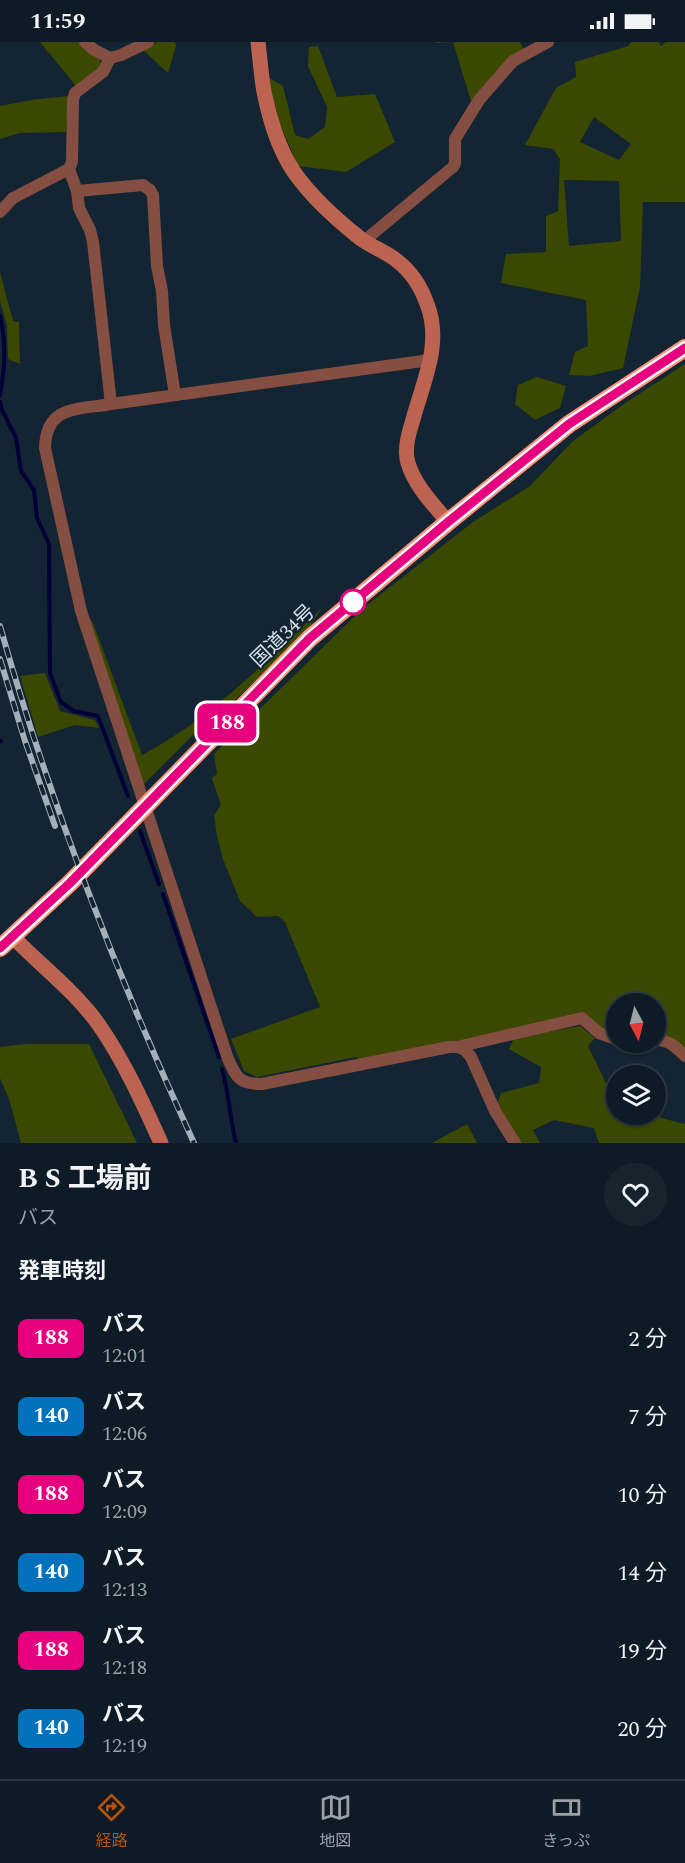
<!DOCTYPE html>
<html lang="ja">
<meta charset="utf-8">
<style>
:root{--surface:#0e1b26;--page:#17242e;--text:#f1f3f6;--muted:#9ba1a7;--line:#2e3943;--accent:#b45309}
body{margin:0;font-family:Spectral,"Noto Sans JP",serif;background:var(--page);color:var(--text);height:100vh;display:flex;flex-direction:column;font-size:22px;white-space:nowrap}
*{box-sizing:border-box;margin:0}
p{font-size:20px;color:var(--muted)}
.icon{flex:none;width:33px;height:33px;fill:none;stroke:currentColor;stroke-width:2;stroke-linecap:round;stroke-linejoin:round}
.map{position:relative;height:1101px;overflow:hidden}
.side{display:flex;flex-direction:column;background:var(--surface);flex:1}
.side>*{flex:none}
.badge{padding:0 12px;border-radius:9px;font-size:21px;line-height:39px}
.needle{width:39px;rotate:173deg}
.tools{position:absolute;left:606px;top:951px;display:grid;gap:12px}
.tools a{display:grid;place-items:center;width:60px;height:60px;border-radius:50%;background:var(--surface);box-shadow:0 2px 4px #0004,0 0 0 2px var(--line);font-size:30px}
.map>.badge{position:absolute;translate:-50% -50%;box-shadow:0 0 0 3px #fff}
h2{padding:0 18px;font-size:22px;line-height:54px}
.round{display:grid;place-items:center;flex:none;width:63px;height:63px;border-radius:32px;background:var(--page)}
.overview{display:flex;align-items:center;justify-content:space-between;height:102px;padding:0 18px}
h1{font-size:28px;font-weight:700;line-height:45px}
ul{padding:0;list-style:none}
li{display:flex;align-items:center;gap:18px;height:78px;padding:0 18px}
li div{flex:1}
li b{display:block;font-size:22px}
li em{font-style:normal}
li .badge{min-width:66px;font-weight:700;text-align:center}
.status{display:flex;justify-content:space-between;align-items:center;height:42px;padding:0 30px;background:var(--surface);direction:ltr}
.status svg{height:16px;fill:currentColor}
.tabs{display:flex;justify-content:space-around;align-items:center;height:84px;border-top:2px solid var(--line);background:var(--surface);font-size:16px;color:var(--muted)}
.tabs a{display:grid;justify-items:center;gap:3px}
.tabs .active{color:var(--accent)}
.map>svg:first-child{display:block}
</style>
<div class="status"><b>11:59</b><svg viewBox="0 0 49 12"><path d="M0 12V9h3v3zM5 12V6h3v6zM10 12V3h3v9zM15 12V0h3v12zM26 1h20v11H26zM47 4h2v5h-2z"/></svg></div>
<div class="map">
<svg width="685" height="1101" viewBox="0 0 685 1101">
<rect width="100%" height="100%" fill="#132432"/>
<!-- green -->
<g fill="#3b4900" fill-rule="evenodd">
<path d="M 40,0 L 80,0 L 100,17 L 101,26 L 76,44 Z"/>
<path d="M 157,0 L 175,0 L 176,4 L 168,31 L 143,8 Z"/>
<path d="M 436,0 L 520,0 L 524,8 L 471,59 L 453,0 L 436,1 Z"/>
<path d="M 631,0 L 658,0 L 661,4 L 666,0 L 685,0 L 685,160 L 643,160 L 640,245 L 623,326 L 589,334 L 569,333 L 575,310 L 588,304 L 586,258 L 501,241 L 506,212 L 546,210 L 546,174 L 558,169 L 560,117 L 553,107 L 525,103 L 556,46 L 576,35 L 575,20 L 628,4 ZM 594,75 L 631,102 L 619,118 L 580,100 ZM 564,138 L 619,139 L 621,199 L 569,204 Z"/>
<path d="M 318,4 L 337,55 L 375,52 L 395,100 L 346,130 L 298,124 L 274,68 L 268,35 L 283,44 L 295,93 L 308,97 L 325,85 L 327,65 L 308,24 L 309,5 Z"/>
<path d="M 69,54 L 66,90 L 20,91 L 0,97 L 0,64 L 31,58 Z"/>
<path d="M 0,230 L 13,279 L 19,280 L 20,322 L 8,317 L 7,284 L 0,259 Z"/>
<path d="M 685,322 L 685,1008 L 656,994 L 656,962 L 616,962 L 616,995 L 602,989 L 584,974 L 361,1019 L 356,1015 L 257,1035 L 244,1029 L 231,997 L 320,965 L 285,880 L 278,874 L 257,875 L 240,859 L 223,817 L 217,794 L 214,773 L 221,763 L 212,736 L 217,732 L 214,712 L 362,567 L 473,480 L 530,444 L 573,399 L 628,359 Z"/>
<path d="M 537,335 L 566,344 L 560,366 L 535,378 L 515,362 L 518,343 Z"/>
<path d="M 322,566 L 308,587 L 228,665 L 216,670 L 142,744 L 83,567 L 93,581 L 142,713 C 211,677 266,619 322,566 Z"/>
<path d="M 45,631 L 60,669 L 95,678 L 99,686 L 75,683 L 38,695 L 20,634 Z"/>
<path d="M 580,984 L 595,996 L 588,1004 L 615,1060 L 616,1060 L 616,1072 L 656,1072 L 656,1066 L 661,1076 L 685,1082 L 685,1101 L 599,1101 L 594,1086 L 554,1078 L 533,1088 L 540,1101 L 521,1101 L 497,1062 L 501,1051 L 539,1041 L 541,1025 L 509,1007 L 514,996 Z"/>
<path d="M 25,1002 L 89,1002 L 137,1101 L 21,1101 L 9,1057 L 0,1036 L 0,1005 Z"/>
<path d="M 467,1082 L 477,1101 L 432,1101 Z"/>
</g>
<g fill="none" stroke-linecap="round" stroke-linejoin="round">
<!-- stream -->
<g stroke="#000036" stroke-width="4">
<path d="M 0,274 C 7,301 5,327 0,353"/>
<path d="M 0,360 L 2,368 L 16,396 L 21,429 L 34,448 L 37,476 L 49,502 L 50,631 L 61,660 L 74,669 L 98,674 L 128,754"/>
<path d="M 0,698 L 1,699"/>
<path d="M 140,789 L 159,842"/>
<path d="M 163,852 L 219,1015"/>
<path d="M 222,1027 C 229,1052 230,1077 236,1101"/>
</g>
<!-- street -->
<g stroke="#854e42" stroke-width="12">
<path d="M 85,0 L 93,7 L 110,16 L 121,13 L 148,0"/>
<path d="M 110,16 L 103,30 L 75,51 L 73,58 L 72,120 L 69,127 L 77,149 L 79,166 L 90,188 L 93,200 L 111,362"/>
<path d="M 77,149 L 143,143 L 150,148 L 153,153 L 157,224 L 162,249 L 164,283 L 175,353"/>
<path d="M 0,170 L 13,156 L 69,127"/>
<path d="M 364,199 L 453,125 L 455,121 L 455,97 L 479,58 L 513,19 L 548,0"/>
<path d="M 430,318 L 111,362 C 77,368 46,363 45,406 L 81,569 L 228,1017 C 237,1036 239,1042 262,1042 L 449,1005 L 457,1005 L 582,976 L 599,991 L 616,997"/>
<path d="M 656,998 C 668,997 677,1006 685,1014"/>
<path d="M 457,1005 L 465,1008 L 471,1015 L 495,1069 L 515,1101"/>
</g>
<!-- secondary -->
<g stroke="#bc6451" stroke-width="15">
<path d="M 258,0 C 260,16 261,33 264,50 C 269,75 279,108 294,130 C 312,156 337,178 361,197 C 372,205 386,210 396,218 C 411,229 421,245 427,262 C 443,302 422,342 412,381 C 408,393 404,408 408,421 C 415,444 433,462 448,480"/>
<path d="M 12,894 C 41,924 75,949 99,983 C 124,1019 143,1061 161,1101"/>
</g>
<!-- highway -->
<path stroke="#fe9078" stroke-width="18" d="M 0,906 L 70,841 L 310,596 L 448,480 L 569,382 L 685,306"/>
<!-- rail casing -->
<g stroke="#a3b0ba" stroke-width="6">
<g id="rail">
<path d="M 0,584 C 50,761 117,934 194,1101"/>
<path d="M 0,617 L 25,699 L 55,784"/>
</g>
</g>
<!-- rail -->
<use href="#rail" stroke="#132432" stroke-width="4" stroke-dasharray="11" stroke-linecap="butt"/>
</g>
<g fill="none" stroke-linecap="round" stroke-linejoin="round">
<!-- line casing -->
<g stroke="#fff" stroke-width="14">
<path id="line" d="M 0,906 L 70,841 L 310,596 L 448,480 L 569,382 L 685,306"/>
</g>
<!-- line -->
<use href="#line" stroke="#e6007e" stroke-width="9"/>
</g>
<!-- markers -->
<circle fill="#fff" stroke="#e6007e" stroke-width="3" cx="353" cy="560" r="12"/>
<g text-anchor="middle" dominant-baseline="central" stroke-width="4.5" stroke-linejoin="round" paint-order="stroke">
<!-- street labels -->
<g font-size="20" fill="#d6e1ea" stroke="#132432">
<text transform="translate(283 594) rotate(-44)">国道34号</text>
</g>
</g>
</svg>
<div class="tools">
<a><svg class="needle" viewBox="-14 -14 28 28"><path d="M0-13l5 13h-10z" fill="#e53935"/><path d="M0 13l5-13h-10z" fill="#9ba1a7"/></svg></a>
<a><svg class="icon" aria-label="layers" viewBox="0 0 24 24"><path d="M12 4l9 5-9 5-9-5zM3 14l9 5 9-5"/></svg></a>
</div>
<b class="badge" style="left:227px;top:681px;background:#e6007e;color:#fff">188</b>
</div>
<section class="side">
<div class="overview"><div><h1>B S 工場前</h1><p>バス</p></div><a class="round"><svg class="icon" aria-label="heart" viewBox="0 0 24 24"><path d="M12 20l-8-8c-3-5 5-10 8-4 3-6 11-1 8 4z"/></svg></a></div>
<h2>発車時刻</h2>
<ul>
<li><span class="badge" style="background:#e6007e;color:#fff">188</span><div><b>バス</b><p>12:01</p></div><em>2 分</em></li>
<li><span class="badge" style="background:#0072bc;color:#fff">140</span><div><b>バス</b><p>12:06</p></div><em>7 分</em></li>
<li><span class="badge" style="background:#e6007e;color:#fff">188</span><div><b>バス</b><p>12:09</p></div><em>10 分</em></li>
<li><span class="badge" style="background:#0072bc;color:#fff">140</span><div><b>バス</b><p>12:13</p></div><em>14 分</em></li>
<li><span class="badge" style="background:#e6007e;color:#fff">188</span><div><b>バス</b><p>12:18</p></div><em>19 分</em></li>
<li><span class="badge" style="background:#0072bc;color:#fff">140</span><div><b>バス</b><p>12:19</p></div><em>20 分</em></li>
</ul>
</section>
<nav class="tabs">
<a class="active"><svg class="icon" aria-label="directions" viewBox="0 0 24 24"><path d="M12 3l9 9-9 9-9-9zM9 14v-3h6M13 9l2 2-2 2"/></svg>経路</a>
<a><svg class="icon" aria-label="map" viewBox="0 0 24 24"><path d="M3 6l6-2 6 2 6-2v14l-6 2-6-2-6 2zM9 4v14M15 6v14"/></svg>地図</a>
<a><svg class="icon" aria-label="tickets" viewBox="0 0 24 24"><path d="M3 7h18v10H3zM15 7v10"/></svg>きっぷ</a>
</nav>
